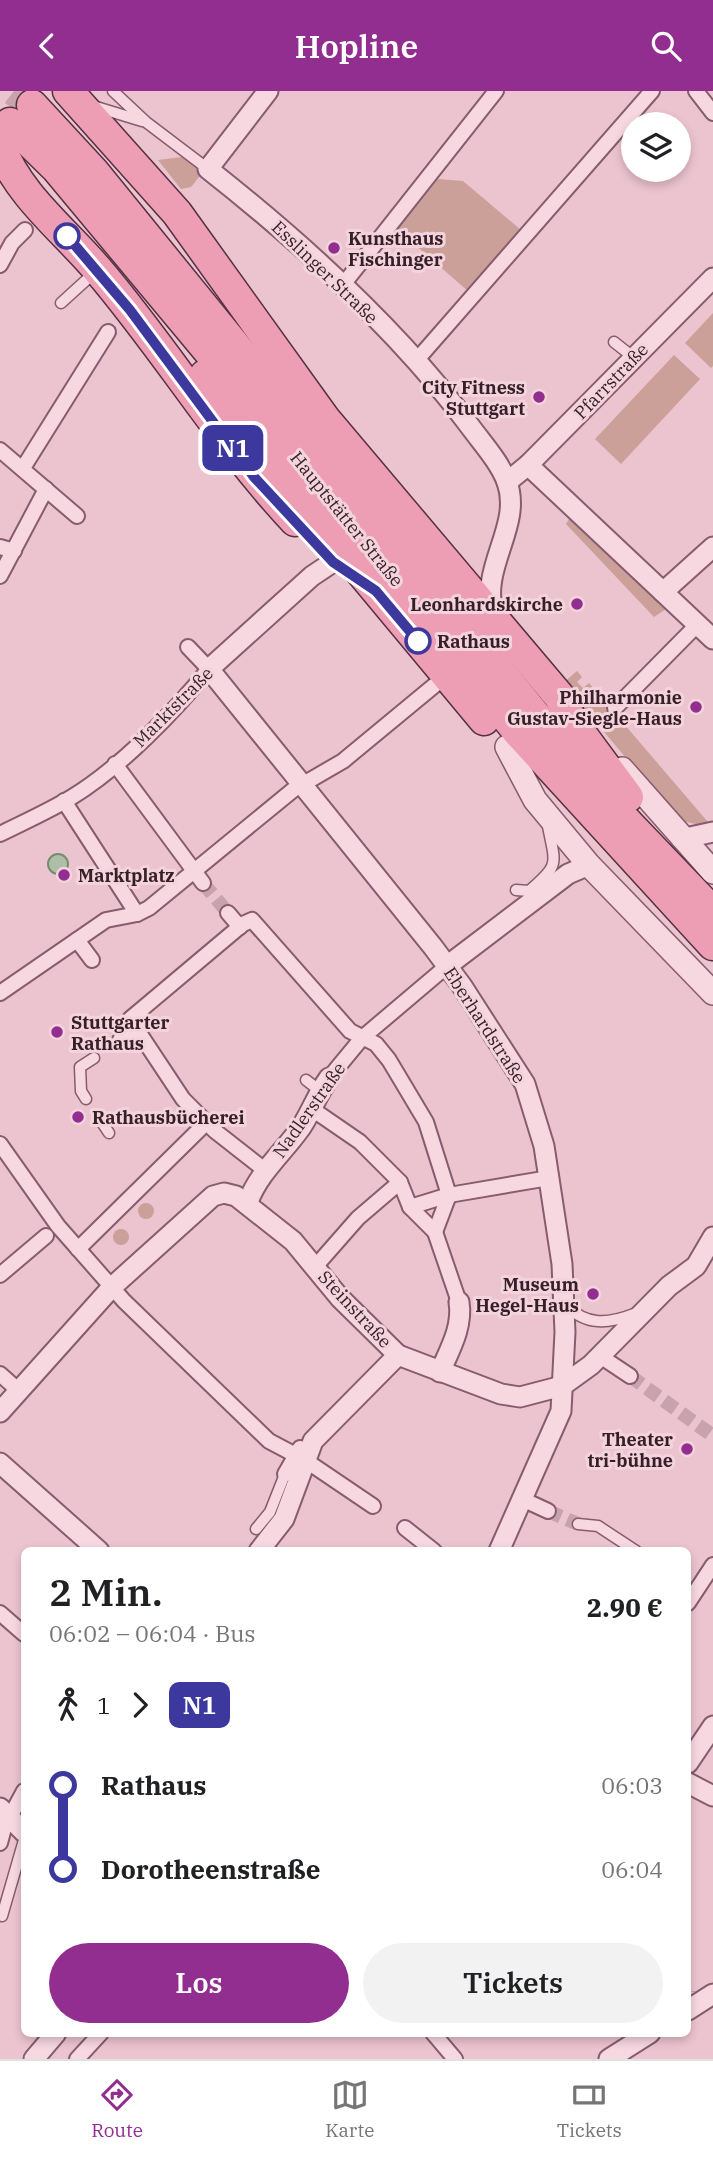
<!DOCTYPE html>
<html lang="de">
<meta charset="utf-8">
<style>
:root{--surface:#fff;--page:#f2f2f2;--text:#202124;--muted:#757577;--line:#e0e0e0;--accent:#922e90}
body{margin:0;font-family:"IBM Plex Serif",serif;background:var(--page);color:var(--text);height:100vh;display:flex;flex-direction:column;font-size:26px;white-space:nowrap}
*{box-sizing:border-box;margin:0}
p{font-size:23px;color:var(--muted)}
.icon{flex:none;width:38px;height:38px;fill:none;stroke:currentColor;stroke-width:2;stroke-linecap:round;stroke-linejoin:round}
.map{position:relative;flex:1;overflow:hidden}
.side{position:absolute;left:21px;top:1456px;width:670px;height:490px;display:flex;flex-direction:column;background:var(--surface);border-radius:10px;box-shadow:0 4px 10px #0003}
.side>*{flex:none}
.badge{padding:0 14px;border-radius:10px;font-size:24px;line-height:46px}
.tools{position:absolute;left:621px;top:21px;display:grid;gap:14px}
.tools a{display:grid;place-items:center;width:70px;height:70px;border-radius:50%;background:var(--surface);box-shadow:0 4px 10px #0003;font-size:35px}
.map>.badge{position:absolute;translate:-50% -50%;box-shadow:0 0 0 4px #fff}
.legs{display:flex;align-items:center;gap:10px;height:77px;padding:0 28px;font-size:23px}
.legs p{margin-inline-start:auto}
.summary{display:flex;align-items:center;justify-content:space-between;height:119px;padding:0 28px}
h1{font-size:38px;font-weight:600;line-height:52px}
.primary-button{display:flex;gap:14px;margin-top:auto;padding:14px 28px}
.primary-button a{flex:1;height:80px;border-radius:42px;background:var(--accent);color:#fff;font-size:28px;font-weight:600;line-height:80px;text-align:center}
.primary-button a+a{background:var(--page);color:var(--text)}
ul{padding:0 28px;list-style:none}
li{display:flex;align-items:center;gap:24px;height:84px;font-size:26px}
li i{display:grid;place-items:center;width:10px;height:100%;margin:0 9px;background:currentColor}
li i::after{content:'';width:18px;height:18px;margin:-9px;border:5px solid;border-radius:50%;background:var(--surface)}
li p{margin-inline-start:auto}
li:first-child i{background:linear-gradient(#0000 50%,currentColor 0)}
li:last-child i{background:linear-gradient(currentColor 50%,#0000 0)}
header{display:flex;justify-content:space-between;align-items:center;height:91px;padding:0 28px;background:var(--accent);color:#fff;font-size:32px;font-weight:600}
.dock{display:flex;justify-content:space-around;align-items:center;height:98px;border-top:2px solid var(--line);background:var(--surface);font-size:19px;color:var(--muted)}
.dock a{display:grid;justify-items:center;gap:4px}
.dock .active{color:var(--accent)}
.map>svg:first-child{display:block}
</style>
<header><svg class="icon" aria-label="back" viewBox="0 0 24 24"><path d="M15 5l-7 7 7 7"/></svg>Hopline<svg class="icon" aria-label="search" viewBox="0 0 24 24"><circle cx="10" cy="10" r="6"/><path d="M15 15l6 6"/></svg></header>
<div class="map">
<svg width="713" height="1968" viewBox="0 0 713 1968">
<rect width="100%" height="100%" fill="#ecc4cf"/>
<!-- green -->
<g fill="#caa099">
<path d="M 182,66 L 195,73 L 199,86 L 191,96 L 181,98 L 158,69 Z"/>
<path d="M 438,88 L 463,90 L 521,139 L 469,201 L 397,138 Z"/>
<path d="M 713,222 L 713,275 L 711,277 L 685,252 Z"/>
<path d="M 674,264 L 700,288 L 621,373 L 595,348 Z"/>
<path d="M 571,425 L 666,518 L 654,526 L 566,433 Z"/>
<path d="M 577,580 L 582,586 L 577,591 L 583,597 L 589,592 L 713,737 L 678,729 L 563,592 Z"/>
<circle cx="146" cy="1120" r="8"/>
<circle cx="121" cy="1146" r="8"/>
</g>
<!-- water -->
<circle fill="#adbfa6" stroke="#748d6d" stroke-width="2" cx="58" cy="773" r="10"/>
<g fill="none" stroke-linecap="round" stroke-linejoin="round">
<!-- pedestrian-tunnel -->
<g stroke="#c8a3ae" stroke-width="14" stroke-dasharray="14 7" stroke-linecap="butt">
<path d="M 203,792 L 228,822"/>
<path d="M 630,1285 L 713,1345"/>
<path d="M 548,1420 L 578,1433"/>
<path d="M 688,1900 L 688,1901"/>
</g>
<!-- primary-tunnel -->
<path stroke="#c8a3ae" stroke-width="30" stroke-dasharray="30 15" stroke-linecap="butt" d="M 14,0 L 32,14"/>
<!-- service casing -->
<g stroke="#865c6e" stroke-width="13">
<g id="service">
<path d="M 113,0 L 146,31 L 208,78"/>
<path d="M 93,15 L 142,30"/>
<path d="M 61,212 L 94,182"/>
<path d="M 614,251 L 633,266"/>
<path d="M 516,799 L 529,800 C 561,773 555,773 548,735"/>
<path d="M 306,989 L 319,999"/>
<path d="M 86,1008 L 81,1000 L 80,976 L 94,967"/>
<path d="M 103,1033 L 109,1042"/>
<path d="M 566,1214 C 586,1235 608,1233 634,1223"/>
<path d="M 578,1433 L 598,1435 L 636,1460"/>
<path d="M 256,1438 L 270,1421 L 285,1383"/>
<path d="M 2,1825 L 24,1749"/>
</g>
</g>
<!-- pedestrian casing -->
<g stroke="#865c6e" stroke-width="18">
<g id="pedestrian">
<path d="M 696,0 L 713,22"/>
<path d="M 0,174 L 12,152 L 25,139"/>
<path d="M 342,195 L 496,0"/>
<path d="M 415,271 L 652,0"/>
<path d="M 0,359 L 77,425"/>
<path d="M 23,377 L 108,241"/>
<path d="M 0,456 L 14,460"/>
<path d="M 0,485 L 46,398"/>
<path d="M 615,617 L 698,533"/>
<path d="M 115,673 L 203,792"/>
<path d="M 64,710 L 137,823"/>
<path d="M 0,743 C 24,731 49,720 72,706 C 121,676 173,622 209,578 L 188,556"/>
<path d="M 228,822 L 240,836"/>
<path d="M 77,849 L 92,869"/>
<path d="M 0,902 L 106,829 L 137,823 L 149,817 L 293,699 L 343,670 L 447,584"/>
<path d="M 120,949 L 136,938"/>
<path d="M 329,987 L 362,947 L 447,875"/>
<path d="M 312,1018 L 360,1051 L 400,1091 L 410,1116 L 435,1141 L 459,1211"/>
<path d="M 0,1053 L 58,1135 L 124,1210 L 269,1350 L 305,1369 L 373,1415"/>
<path d="M 266,1080 L 215,1040 L 183,1008 L 130,928 L 243,833 L 252,829 L 350,940 L 376,953 L 389,969 L 426,1031 L 449,1104 L 549,1087"/>
<path d="M 410,1116 L 449,1104 L 435,1141"/>
<path d="M 78,1158 L 206,1032"/>
<path d="M 315,1176 L 358,1127 L 400,1091"/>
<path d="M 0,1184 L 46,1145"/>
<path d="M 600,1265 L 630,1285"/>
<path d="M 0,1283 L 19,1300"/>
<path d="M 285,1383 L 300,1357"/>
<path d="M 522,1408 L 548,1420"/>
<path d="M 405,1437 L 434,1460"/>
<path d="M 688,1512 L 713,1474"/>
<path d="M 0,1522 L 24,1543"/>
<path d="M 0,1752 L 4,1737 L 24,1700"/>
<path d="M 433,1942 L 455,1968"/>
<path d="M 77,1968 L 101,1942"/>
</g>
</g>
<!-- minor casing -->
<g stroke="#865c6e" stroke-width="23">
<g id="minor">
<path d="M 268,0 L 208,78 C 302,152 401,242 472,338 C 484,354 500,372 507,391 C 523,436 478,477 494,525"/>
<path d="M 528,374 L 713,548"/>
<path d="M 507,391 L 528,374 L 713,187"/>
<path d="M 333,471 L 312,485 L 209,578 L 433,856 L 462,895 L 525,993 L 544,1055 L 562,1173 L 565,1241 L 561,1320 L 499,1460"/>
<path d="M 663,501 L 713,456"/>
<path d="M 681,748 L 713,741"/>
<path d="M 447,875 L 568,783 L 589,774"/>
<path d="M 248,1111 C 259,1081 284,1061 302,1035 C 312,1019 318,1002 329,987"/>
<path d="M 440,1281 C 450,1258 463,1236 459,1211"/>
<path d="M 0,1321 L 112,1196 L 213,1105 L 224,1102 L 236,1105 L 293,1150 L 340,1207 L 398,1264 L 501,1303 L 520,1306 L 562,1295 L 591,1274 L 669,1195 L 696,1175 L 713,1146"/>
<path d="M 0,1372 L 99,1460"/>
<path d="M 259,1460 L 284,1428 L 313,1350 L 398,1264"/>
<path d="M 688,1672 L 713,1635"/>
<path d="M 688,1692 L 713,1705"/>
<path d="M 0,1717 L 24,1741"/>
<path d="M 688,1919 L 713,1903"/>
<path d="M 34,1968 L 56,1942"/>
<path d="M 609,1968 L 650,1942"/>
</g>
</g>
<!-- tertiary casing -->
<g stroke="#865c6e" stroke-width="26">
<g id="tertiary">
<path d="M 507,656 L 535,709 L 589,774 L 713,902"/>
<path d="M 622,678 L 713,781"/>
</g>
</g>
<!-- primary casing -->
<g stroke="#543042" stroke-width="33">
<g id="primary">
<path d="M 68,0 L 177,122 L 325,328 L 559,605 L 574,633 L 628,706"/>
<path d="M 32,14 L 94,81 L 562,657 L 622,726 L 713,821"/>
<path d="M 10,32 L 56,77 L 290,358 L 518,641 L 713,854"/>
<path d="M 0,55 C 18,104 65,140 98,179 C 167,260 222,352 295,430"/>
<path d="M 205,284 L 300,408 L 484,629"/>
</g>
</g>
<!-- service -->
<use href="#service" stroke="#f7d7e0" stroke-width="10"/>
<!-- pedestrian -->
<use href="#pedestrian" stroke="#f7d7e0" stroke-width="14"/>
<!-- minor -->
<use href="#minor" stroke="#f7d7e0" stroke-width="19"/>
<!-- tertiary -->
<use href="#tertiary" stroke="#f7d7e0" stroke-width="23"/>
<!-- primary -->
<use href="#primary" stroke="#ed9eb5" stroke-width="30"/>
</g>
<g fill="none" stroke-linecap="round" stroke-linejoin="round">
<!-- line-1 casing -->
<g stroke="#fff" stroke-width="16">
<path id="line-1" d="M 67,145 L 130,219 L 254,386 L 333,471 L 376,500 L 418,550"/>
</g>
<!-- line-1 -->
<use href="#line-1" stroke="#3c389e" stroke-width="10"/>
</g>
<!-- markers -->
<g fill="#fff" stroke="#3c389e" stroke-width="3.5">
<circle cx="67" cy="145" r="12"/>
<circle cx="418" cy="550" r="12"/>
</g>
<g fill="#922e90" stroke="#f4d4dc" stroke-width="2.5">
<circle cx="334" cy="157" r="7"/>
<circle cx="539" cy="306" r="7"/>
<circle cx="577" cy="513" r="7"/>
<circle cx="696" cy="616" r="7"/>
<circle cx="64" cy="784" r="7"/>
<circle cx="57" cy="941" r="7"/>
<circle cx="78" cy="1026" r="7"/>
<circle cx="593" cy="1203" r="7"/>
<circle cx="687" cy="1358" r="7"/>
</g>
<g text-anchor="middle" dominant-baseline="central" stroke-width="6" stroke-linejoin="round" paint-order="stroke">
<!-- poi labels -->
<g font-size="18" font-weight="bold" fill="#371f2a" stroke="#f4d4dc" text-anchor="end">
<text x="348" y="147" text-anchor="start">Kunsthaus<tspan x="348" dy="21">Fischinger</tspan></text>
<text x="525" y="296">City Fitness<tspan x="525" dy="21">Stuttgart</tspan></text>
<text x="563" y="513">Leonhardskirche</text>
<text x="682" y="606">Philharmonie<tspan x="682" dy="21">Gustav-Siegle-Haus</tspan></text>
<text x="78" y="784" text-anchor="start">Marktplatz</text>
<text x="71" y="931" text-anchor="start">Stuttgarter<tspan x="71" dy="21">Rathaus</tspan></text>
<text x="92" y="1026" text-anchor="start">Rathausbücherei</text>
<text x="579" y="1193">Museum<tspan x="579" dy="21">Hegel-Haus</tspan></text>
<text x="673" y="1348">Theater<tspan x="673" dy="21">tri-bühne</tspan></text>
</g>
<!-- street labels -->
<g font-size="18" fill="#371f2a" stroke="#f4d4dc">
<text transform="translate(325 181) rotate(44)">Esslinger Straße</text>
<text transform="translate(611 290) rotate(-46)">Pfarrstraße</text>
<text transform="translate(347 428) rotate(51)">Hauptstätter Straße</text>
<text transform="translate(173 616) rotate(-45)">Marktstraße</text>
<text transform="translate(485 934) rotate(57)">Eberhardstraße</text>
<text transform="translate(309 1019) rotate(-55)">Nadlerstraße</text>
<text transform="translate(355 1218) rotate(47)">Steinstraße</text>
</g>
<!-- stop labels -->
<g font-size="18" font-weight="bold" fill="#371f2a" stroke="#f4d4dc" text-anchor="start">
<text x="437" y="550">Rathaus</text>
</g>
</g>
</svg>
<div class="tools">
<a><svg class="icon" aria-label="layers" viewBox="0 0 24 24"><path d="M12 4l9 5-9 5-9-5zM3 14l9 5 9-5"/></svg></a>
</div>
<b class="badge" style="left:233px;top:357px;background:#3c389e;color:#fff">N1</b>
<section class="side">
<div class="summary"><div><h1>2 Min.</h1><p>06:02 – 06:04 · Bus</p></div><b>2.90 €</b></div>
<div class="legs"><svg class="icon" aria-label="walk" viewBox="0 0 24 24"><circle cx="13" cy="4" r="2"/><path d="M13 8l-2 6 4 7M11 14l-3 7M7 12l3-4h3l4 4"/></svg>1<svg class="icon" aria-label="forward" viewBox="0 0 24 24"><path d="M9 5l7 7-7 7"/></svg><b class="badge" style="background:#3c389e;color:#fff">N1</b></div>
<ul>
<li><i style="color:#3c389e"></i><b>Rathaus</b><p>06:03</p></li>
<li><i style="color:#3c389e"></i><b>Dorotheenstraße</b><p>06:04</p></li>
</ul>
<div class="primary-button"><a>Los</a><a>Tickets</a></div>
</section>
</div>
<nav class="dock">
<a class="active"><svg class="icon" aria-label="directions" viewBox="0 0 24 24"><path d="M12 3l9 9-9 9-9-9zM9 14v-3h6M13 9l2 2-2 2"/></svg>Route</a>
<a><svg class="icon" aria-label="map" viewBox="0 0 24 24"><path d="M3 6l6-2 6 2 6-2v14l-6 2-6-2-6 2zM9 4v14M15 6v14"/></svg>Karte</a>
<a><svg class="icon" aria-label="tickets" viewBox="0 0 24 24"><path d="M3 7h18v10H3zM15 7v10"/></svg>Tickets</a>
</nav>
